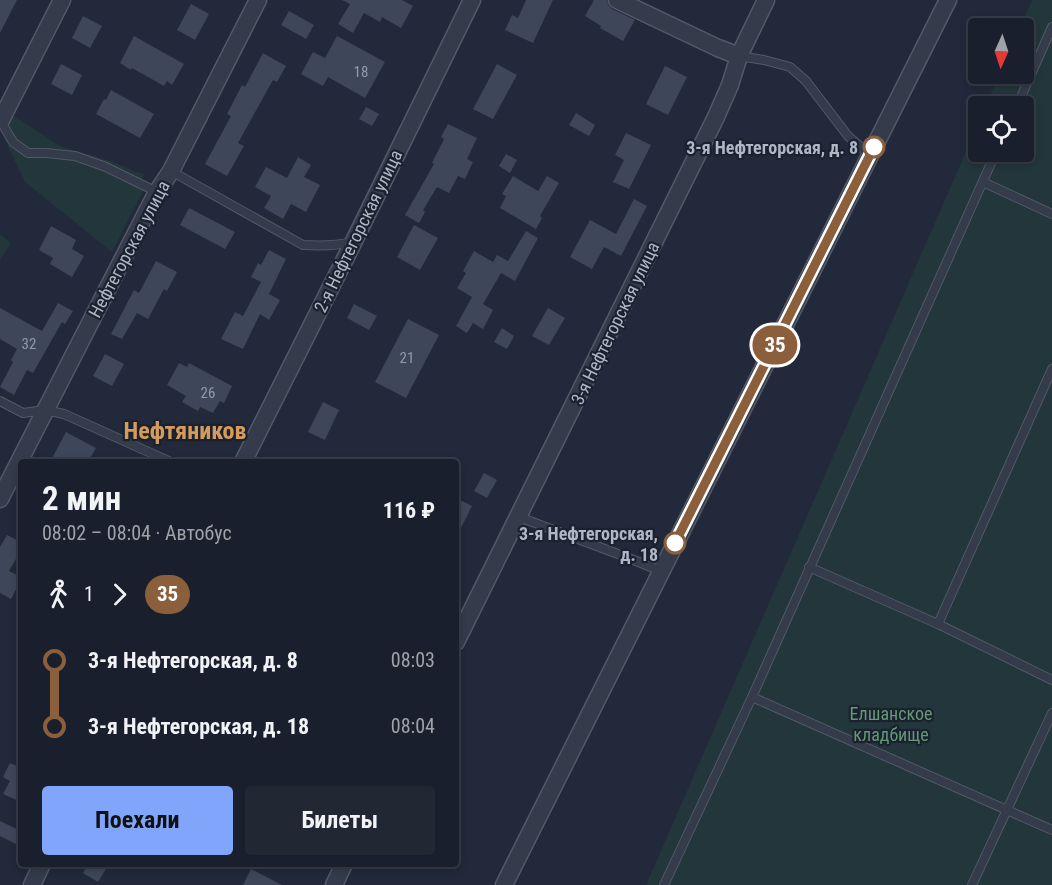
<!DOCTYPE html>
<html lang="ru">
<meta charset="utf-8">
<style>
:root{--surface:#191f2c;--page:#222734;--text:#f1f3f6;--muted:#9fa2a9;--line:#373d48;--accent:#81a5fa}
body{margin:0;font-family:"Roboto Condensed",sans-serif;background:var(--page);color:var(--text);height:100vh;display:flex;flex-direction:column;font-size:22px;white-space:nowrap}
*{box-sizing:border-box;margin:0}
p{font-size:20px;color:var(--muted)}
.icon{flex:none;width:33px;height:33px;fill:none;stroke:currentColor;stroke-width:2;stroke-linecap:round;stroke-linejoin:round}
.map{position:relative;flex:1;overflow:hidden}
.details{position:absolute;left:18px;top:459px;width:441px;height:408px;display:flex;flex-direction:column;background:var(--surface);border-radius:6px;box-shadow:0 3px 9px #0003,0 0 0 2px var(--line)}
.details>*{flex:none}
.badge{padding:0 12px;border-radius:20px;font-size:21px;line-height:39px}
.needle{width:39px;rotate:183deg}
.controls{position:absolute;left:968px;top:18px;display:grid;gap:12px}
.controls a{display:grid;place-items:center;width:66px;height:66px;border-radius:6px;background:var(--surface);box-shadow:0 3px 9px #0003,0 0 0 2px var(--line);font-size:30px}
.map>.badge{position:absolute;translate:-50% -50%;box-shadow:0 0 0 3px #fff}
.legs{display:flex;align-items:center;gap:9px;height:66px;padding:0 24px;font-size:20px}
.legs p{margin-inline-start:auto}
.head{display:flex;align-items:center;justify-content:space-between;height:102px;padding:0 24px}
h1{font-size:33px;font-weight:700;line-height:45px}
.cta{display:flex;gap:12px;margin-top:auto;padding:12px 24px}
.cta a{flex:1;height:69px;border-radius:6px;background:var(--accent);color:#111;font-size:24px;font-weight:700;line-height:69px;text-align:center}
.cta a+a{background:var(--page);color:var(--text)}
ul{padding:0 24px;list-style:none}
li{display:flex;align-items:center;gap:21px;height:66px;font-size:22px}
li i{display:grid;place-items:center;width:9px;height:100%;margin:0 8px;background:currentColor}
li i::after{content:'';width:15px;height:15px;margin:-8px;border:4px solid;border-radius:50%;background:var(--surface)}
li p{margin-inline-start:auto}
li:first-child i{background:linear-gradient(#0000 50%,currentColor 0)}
li:last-child i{background:linear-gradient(currentColor 50%,#0000 0)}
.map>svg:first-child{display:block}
</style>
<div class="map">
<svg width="1052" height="885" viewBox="0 0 1052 885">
<rect width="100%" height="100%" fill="#21293a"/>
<!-- green -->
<g fill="#23363b">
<path d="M 1032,0 L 1052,0 L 1052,885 L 646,885 L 978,124 L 978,152 L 1023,152 L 1023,106 L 985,106 L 1000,74 L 1023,74 L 1023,28 L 1020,28 Z"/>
<path d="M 11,114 L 60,146 L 111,161 L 137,172 L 145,174 L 142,179 L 146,184 L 143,191 L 112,252 L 25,182 L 3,136 Z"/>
<path d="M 0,234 L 11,243 L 0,260 Z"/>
</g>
<!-- building -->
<g fill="#3d4759">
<path d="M 0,0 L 17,0 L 0,33 Z"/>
<path d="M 342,0 L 402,0 L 413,6 L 401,28 L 382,17 L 380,22 L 364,13 L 353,33 L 338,24 L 350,4 Z"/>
<path d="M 526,0 L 553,0 L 533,43 L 505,30 L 512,15 L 518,18 Z"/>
<path d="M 594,0 L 607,0 L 608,5 L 612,9 L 635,20 L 623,41 L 600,28 L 601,26 L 585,16 Z"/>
<path d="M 191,4 L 209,14 L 195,40 L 177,30 Z"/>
<path d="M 289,11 L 314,25 L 306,39 L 281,25 Z"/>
<path d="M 83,16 L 102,26 L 90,48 L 72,38 Z"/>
<path d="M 134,36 L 184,64 L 172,85 L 167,81 L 164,86 L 132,68 L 131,70 L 120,63 Z"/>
<path d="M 337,36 L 385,62 L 365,98 L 328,77 L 323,86 L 301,74 L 313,52 L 325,58 Z"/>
<path d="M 263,53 L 286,66 L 277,82 L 273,80 L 238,143 L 244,146 L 227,176 L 205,164 L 231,116 L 227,114 L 242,85 L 245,87 Z"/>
<path d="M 61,64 L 82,75 L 72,95 L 51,84 Z"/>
<path d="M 497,64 L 517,75 L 493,119 L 473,109 Z"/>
<path d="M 665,66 L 687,77 L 668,115 L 646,104 Z"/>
<path d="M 111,90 L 154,114 L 140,138 L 96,114 L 104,99 L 106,100 Z"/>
<path d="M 366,107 L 379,114 L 372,126 L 359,119 Z"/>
<path d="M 576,113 L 595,125 L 589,136 L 569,125 Z"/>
<path d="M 448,124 L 477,138 L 467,159 L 473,162 L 465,179 L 458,176 L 449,193 L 437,187 L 423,210 L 425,212 L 419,223 L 405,215 L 434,164 L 432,163 L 444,139 L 441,137 Z"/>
<path d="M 626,133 L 651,145 L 629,189 L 613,182 L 624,160 L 615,155 Z"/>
<path d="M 506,154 L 517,160 L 510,173 L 499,166 Z"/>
<path d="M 298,157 L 311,165 L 304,177 L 320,185 L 306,212 L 291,204 L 283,219 L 264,208 L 271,196 L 255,187 L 266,167 L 287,178 Z"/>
<path d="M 513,176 L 538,191 L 547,176 L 559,183 L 540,216 L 542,218 L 536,229 L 500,208 L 506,196 L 502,194 Z"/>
<path d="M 634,199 L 647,206 L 621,256 L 604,247 L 592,269 L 570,257 L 590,220 L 616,234 Z"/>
<path d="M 189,208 L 235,232 L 225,249 L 180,225 Z"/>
<path d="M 414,225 L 438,238 L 420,270 L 397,257 Z"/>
<path d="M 51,226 L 76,240 L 72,249 L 84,256 L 72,277 L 50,264 L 53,258 L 39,250 Z"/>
<path d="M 526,231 L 538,238 L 515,281 L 501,273 L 483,304 L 493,310 L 483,329 L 473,323 L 467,333 L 456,326 L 472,297 L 457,288 L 466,273 L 463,271 L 474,251 L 493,262 L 497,255 L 508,261 Z"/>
<path d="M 269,250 L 286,259 L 269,294 L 280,300 L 269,320 L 260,314 L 243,349 L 221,339 L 235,312 L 243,316 L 261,282 L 251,277 L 258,263 L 261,265 Z"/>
<path d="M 156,261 L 177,272 L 167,291 L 164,289 L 148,319 L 137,313 L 122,339 L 111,334 L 134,290 L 139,293 Z"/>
<path d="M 58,303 L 73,311 L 65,324 L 62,322 L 33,373 L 27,370 L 14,395 L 0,387 L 13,362 L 11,360 L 17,349 L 0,339 L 0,308 L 42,331 Z"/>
<path d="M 354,304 L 377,316 L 369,330 L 347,318 Z"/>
<path d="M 548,308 L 565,318 L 549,345 L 532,336 Z"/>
<path d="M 408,319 L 439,335 L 406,398 L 375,382 Z"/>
<path d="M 502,328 L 514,336 L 507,349 L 494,342 Z"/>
<path d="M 105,354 L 124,364 L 112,386 L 93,376 Z"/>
<path d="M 179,363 L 187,367 L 189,363 L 232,386 L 224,403 L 220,401 L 213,413 L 200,407 L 198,411 L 182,402 L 186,396 L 167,385 Z"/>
<path d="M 323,402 L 339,410 L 325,440 L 308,432 Z"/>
<path d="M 66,432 L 96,448 L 88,462 L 50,462 Z"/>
<path d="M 484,473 L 497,480 L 487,498 L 474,491 Z"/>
<path d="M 456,498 L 472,506 L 456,538 Z"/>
<path d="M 7,535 L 21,542 L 21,550 L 9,571 L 21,577 L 21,580 L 11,599 L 0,593 L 0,547 Z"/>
<path d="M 21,757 L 21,802 L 3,794 L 10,781 L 3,777 L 10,763 L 17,766 Z"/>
<path d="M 0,821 L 21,831 L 16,844 L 0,836 Z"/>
<path d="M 88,864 L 109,864 L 98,882 L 83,873 Z"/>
<path d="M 251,869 L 282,885 L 243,885 Z"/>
</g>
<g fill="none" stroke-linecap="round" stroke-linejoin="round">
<!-- lane casing -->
<g stroke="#525968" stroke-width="10">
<g id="lane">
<path d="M 739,56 L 764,60 L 790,67 L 806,81 L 848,136 L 870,155"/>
<path d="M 1017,106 L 1052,27"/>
<path d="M 0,120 L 13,142 L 28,153 L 46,153 L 75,156 L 106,167 L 157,192"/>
<path d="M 171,171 L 303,245 C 320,246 336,246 352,242"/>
<path d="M 983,182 L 1052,214"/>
<path d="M 0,401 L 23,413 L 45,410 L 64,414 L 171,462"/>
<path d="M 519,517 L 626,557 L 661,571"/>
<path d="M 809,567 L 938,624 L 1052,680"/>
<path d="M 938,624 L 1052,369"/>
<path d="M 752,697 L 1052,830"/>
<path d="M 664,885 L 752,697 L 996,152"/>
<path d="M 972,885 L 1052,713"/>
</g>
</g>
<!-- street casing -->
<g stroke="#525968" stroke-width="19">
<g id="street">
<path d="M 617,0 L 718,48 L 739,56"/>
<path d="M 1,120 L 62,0"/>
<path d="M 243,462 L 354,241 L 472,0"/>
<path d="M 0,499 L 157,192 L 171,171 L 258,0"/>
<path d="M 456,642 L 716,117 L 730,85 L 739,56 L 766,0"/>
<path d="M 32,885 L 42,864"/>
<path d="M 334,885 L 344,864"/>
<path d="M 504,885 L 948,0"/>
</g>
</g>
<!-- lane -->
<use href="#lane" stroke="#343b4a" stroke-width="8"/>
<!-- street -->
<use href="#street" stroke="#343b4a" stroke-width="16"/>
</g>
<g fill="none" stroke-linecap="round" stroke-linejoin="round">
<!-- line-1 casing -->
<g stroke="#fff" stroke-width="14">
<path id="line-1" d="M 675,543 L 874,147"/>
</g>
<!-- line-1 -->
<use href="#line-1" stroke="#8b5e3c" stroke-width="9"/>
</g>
<!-- markers -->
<g fill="#fff" stroke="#8b5e3c" stroke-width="3">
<circle cx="874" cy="147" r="10"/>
<circle cx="675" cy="543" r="10"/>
</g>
<g text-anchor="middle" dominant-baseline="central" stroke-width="4.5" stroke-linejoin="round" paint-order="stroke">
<!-- number labels -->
<g font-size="15" fill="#929aab">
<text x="361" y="72">18</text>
<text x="29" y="344">32</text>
<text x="407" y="358">21</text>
<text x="208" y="393">26</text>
</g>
<!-- stop labels -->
<g font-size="18" font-weight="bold" fill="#afb6c6" stroke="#1a212f" text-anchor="end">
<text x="858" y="147">3-я Нефтегорская, д. 8</text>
<text x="658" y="533">3-я Нефтегорская,<tspan x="658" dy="21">д. 18</tspan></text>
</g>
<!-- street labels -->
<g font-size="18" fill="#afb6c6" stroke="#1a212f">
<text transform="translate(358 231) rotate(-64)">2-я Нефтегорская улица</text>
<text transform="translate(129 249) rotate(-62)">Нефтегорская улица</text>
<text transform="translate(615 323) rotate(-64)">3-я Нефтегорская улица</text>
</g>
<!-- park labels -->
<g font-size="18" fill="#669876" stroke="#1a212f">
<text x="891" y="713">Елшанское<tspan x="891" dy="21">кладбище</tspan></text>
</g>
<!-- district labels -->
<g font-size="24" font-weight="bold" fill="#d69b5b" stroke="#1a212f">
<text x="185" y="431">Нефтяников</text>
</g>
</g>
</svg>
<div class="controls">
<a><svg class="needle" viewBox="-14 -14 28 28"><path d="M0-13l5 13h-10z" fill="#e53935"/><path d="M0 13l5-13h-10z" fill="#9fa2a9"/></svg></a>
<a><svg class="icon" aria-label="locate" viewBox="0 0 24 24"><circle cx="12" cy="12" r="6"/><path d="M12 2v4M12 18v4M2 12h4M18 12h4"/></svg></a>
</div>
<b class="badge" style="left:775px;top:345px;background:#8b5e3c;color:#fff">35</b>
<section class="details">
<div class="head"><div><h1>2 мин</h1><p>08:02 – 08:04 · Автобус</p></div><b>116 ₽</b></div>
<div class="legs"><svg class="icon" aria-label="walk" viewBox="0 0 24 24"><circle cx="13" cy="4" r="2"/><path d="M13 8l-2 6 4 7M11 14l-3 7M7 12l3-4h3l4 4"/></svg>1<svg class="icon" aria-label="forward" viewBox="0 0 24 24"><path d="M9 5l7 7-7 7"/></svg><b class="badge" style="background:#8b5e3c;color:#fff">35</b></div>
<ul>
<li><i style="color:#8b5e3c"></i><b>3-я Нефтегорская, д. 8</b><p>08:03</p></li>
<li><i style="color:#8b5e3c"></i><b>3-я Нефтегорская, д. 18</b><p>08:04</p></li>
</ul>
<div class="cta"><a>Поехали</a><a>Билеты</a></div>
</section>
</div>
